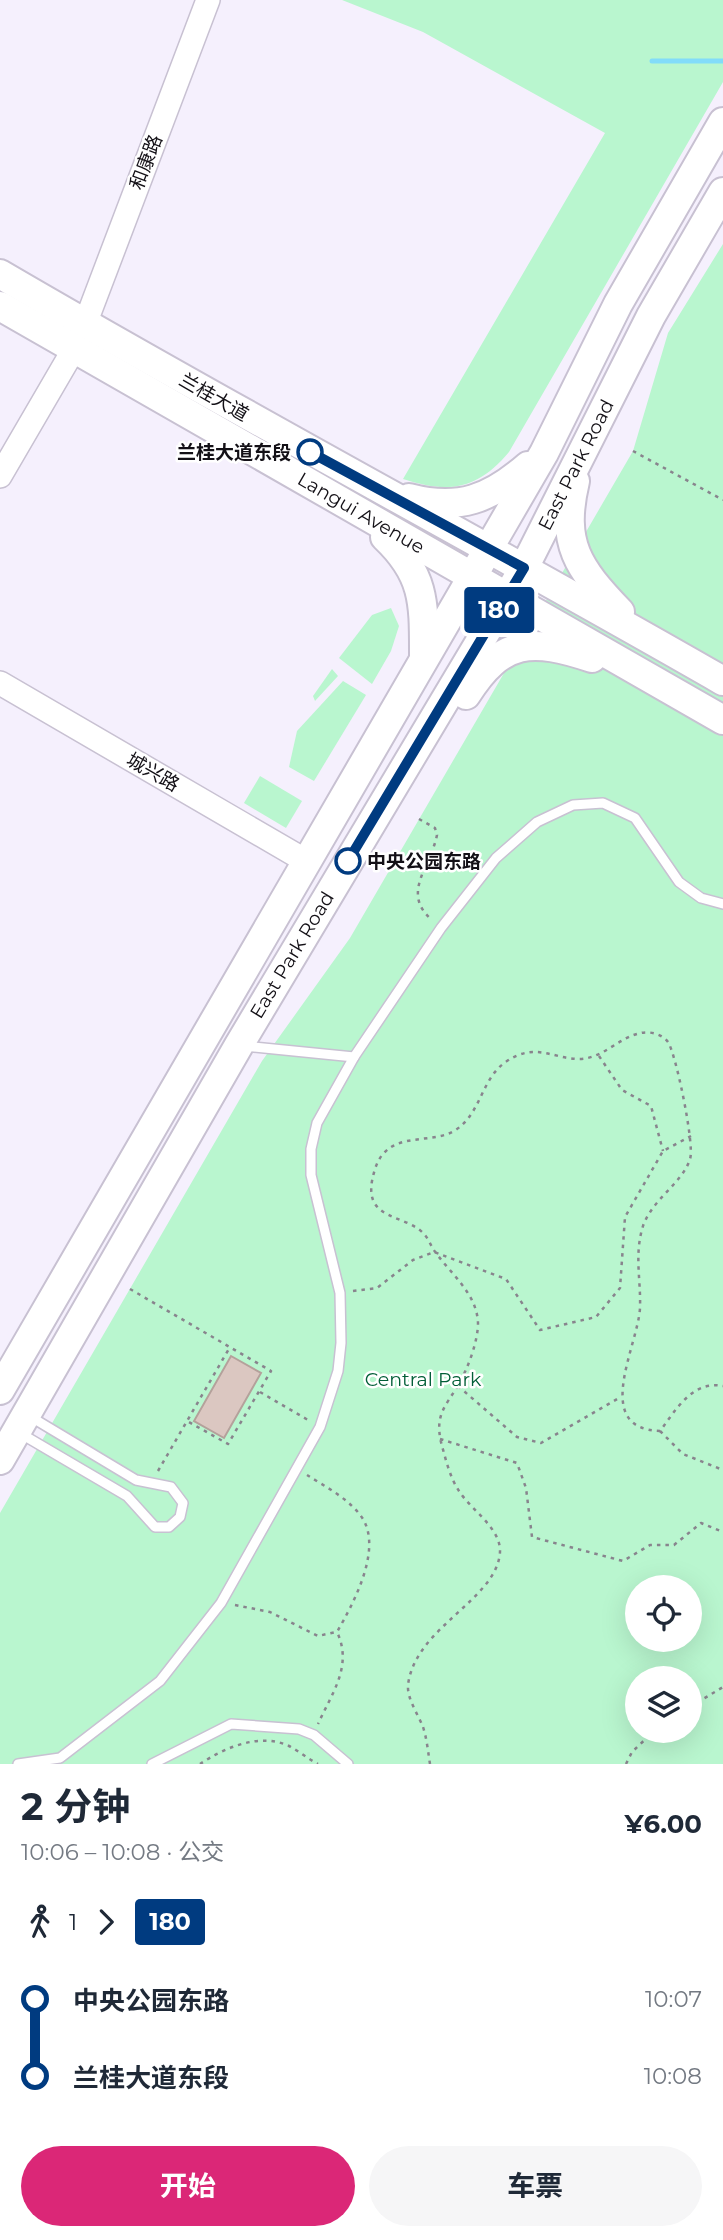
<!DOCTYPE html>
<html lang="zh">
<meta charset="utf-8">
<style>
:root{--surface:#fff;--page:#f6f6f7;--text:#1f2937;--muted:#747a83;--accent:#db2777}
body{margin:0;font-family:Montserrat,"Noto Sans SC",sans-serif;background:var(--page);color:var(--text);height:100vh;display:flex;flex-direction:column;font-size:26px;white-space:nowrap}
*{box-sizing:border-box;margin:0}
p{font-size:23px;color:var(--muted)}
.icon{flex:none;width:38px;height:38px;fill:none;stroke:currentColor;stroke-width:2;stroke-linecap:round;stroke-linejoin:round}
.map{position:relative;height:1764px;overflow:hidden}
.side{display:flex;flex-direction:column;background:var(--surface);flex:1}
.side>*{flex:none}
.badge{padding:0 14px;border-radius:5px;font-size:24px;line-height:46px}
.tools{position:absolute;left:625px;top:1575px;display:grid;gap:14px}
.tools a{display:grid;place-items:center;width:77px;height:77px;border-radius:50%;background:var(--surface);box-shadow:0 7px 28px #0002;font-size:35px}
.map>.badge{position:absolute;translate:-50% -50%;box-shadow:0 0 0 4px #fff}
.legs{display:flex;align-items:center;gap:10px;height:77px;padding:0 21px;font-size:23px}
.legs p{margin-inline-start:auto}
.summary{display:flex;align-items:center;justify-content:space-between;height:119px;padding:0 21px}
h1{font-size:38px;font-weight:700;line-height:52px}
.button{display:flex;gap:14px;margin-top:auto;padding:14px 21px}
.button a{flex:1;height:80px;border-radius:42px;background:var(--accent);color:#fff;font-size:28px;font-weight:700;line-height:80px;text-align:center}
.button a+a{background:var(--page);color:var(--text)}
ul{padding:0 21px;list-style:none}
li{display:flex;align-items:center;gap:24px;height:77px;font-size:26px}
li i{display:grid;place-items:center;width:10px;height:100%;margin:0 9px;background:currentColor}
li i::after{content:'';width:18px;height:18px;margin:-9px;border:5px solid;border-radius:50%;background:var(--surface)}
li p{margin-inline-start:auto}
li:first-child i{background:linear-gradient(#0000 50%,currentColor 0)}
li:last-child i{background:linear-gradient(currentColor 50%,#0000 0)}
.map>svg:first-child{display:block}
</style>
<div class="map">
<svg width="723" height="1764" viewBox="0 0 723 1764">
<rect width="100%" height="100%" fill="#f5f0fd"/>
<!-- green -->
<g fill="#b9f6cf" fill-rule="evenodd">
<path d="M 342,0 L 723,0 L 723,82 L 509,452 C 477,490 449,494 403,479 L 605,133 L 423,32 Z"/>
<path d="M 723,244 L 723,1764 L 0,1764 L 0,1513 L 262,1061 L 350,938 L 633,451 L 668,333 ZM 637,1587 L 690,1587 L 690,1640 L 637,1640 ZM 637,1678 L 690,1678 L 690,1731 L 637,1731 Z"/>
<path d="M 391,608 L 399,626 L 391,651 L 372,684 L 339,658 L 372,615 Z"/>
<path d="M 332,669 L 338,676 L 315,701 L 313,696 Z"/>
<path d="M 343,681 L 366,695 L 314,781 L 289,767 L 297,731 Z"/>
<path d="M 260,776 L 302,801 L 286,828 L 244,803 Z"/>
</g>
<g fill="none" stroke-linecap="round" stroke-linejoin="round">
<!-- stream -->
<path stroke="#82dcf9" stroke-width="5" d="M 652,61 L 723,61"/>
</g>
<!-- building -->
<path fill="#dbc7c1" stroke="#b4a19b" stroke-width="2" d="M 231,1356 L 261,1373 L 224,1438 L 194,1421 Z"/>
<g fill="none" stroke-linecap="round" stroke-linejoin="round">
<!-- service casing -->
<g stroke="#c8c1d2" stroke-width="12">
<g id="service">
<path d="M 244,1046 L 354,1057"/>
<path d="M 18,1432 L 127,1496 L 155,1527 L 169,1527 L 180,1517 L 183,1503 L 171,1487 L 136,1480 L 31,1417"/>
<path d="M 18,1764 L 60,1758 L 160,1681 L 221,1603 L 320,1427 L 338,1371 L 341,1343 L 340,1293 L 311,1175 L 311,1149 L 317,1123 L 354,1057 L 441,928 L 496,858 L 537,822 L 573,805 L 603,803 L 635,818 L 679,882 L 701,898 L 723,904"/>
<path d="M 152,1764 L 231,1724 L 299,1729 L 314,1735 L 348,1764"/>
</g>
</g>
<!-- tertiary casing -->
<g stroke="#c8c1d2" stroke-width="26">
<g id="tertiary">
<path d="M 85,324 L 208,0"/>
<path d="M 0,476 L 74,349"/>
<path d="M 0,683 L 306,861"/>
</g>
</g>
<!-- primary casing -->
<g stroke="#c8c1d2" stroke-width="32">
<g id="primary">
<path d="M 0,274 C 239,414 483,543 723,681"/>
<path d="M 0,306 L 723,720"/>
<path d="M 575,481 C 560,544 578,568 620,612"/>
<path d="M 409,498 C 459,511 490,499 528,466"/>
<path d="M 385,537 C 425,575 424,603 424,655"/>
<path d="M 466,695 C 502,638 532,638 592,658"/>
<path d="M 0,1390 L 544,453 L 618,304 L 723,122"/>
<path d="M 0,1460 L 239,1045 L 524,568 L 651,316 L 723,192"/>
</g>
</g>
<!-- path -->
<g stroke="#88848d" stroke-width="2.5" stroke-dasharray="3.5 5" stroke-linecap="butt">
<path d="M 633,451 L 723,500"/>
<path d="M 419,819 L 435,828 L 437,835 C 431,866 401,893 431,919"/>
<path d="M 599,1056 L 622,1090 L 651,1106 L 663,1151"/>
<path d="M 130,1289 L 271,1371 L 228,1444 L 187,1421"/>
<path d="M 353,1291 L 377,1288 L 413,1260 L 434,1252 L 506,1279 L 540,1330 L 596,1317 L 620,1288 L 625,1217 L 663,1151 L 691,1136"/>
<path d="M 458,1386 L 517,1437 L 541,1443 L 619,1398"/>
<path d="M 260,1392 L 308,1420"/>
<path d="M 660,1431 L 683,1454 L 723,1470"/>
<path d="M 440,1439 L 517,1463 L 526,1488 L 532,1537 L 623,1561 L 650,1545 L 674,1545 L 701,1523 L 723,1532"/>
<path d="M 158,1471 L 230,1347"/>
<path d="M 307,1475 C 326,1487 351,1500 363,1519 C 382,1551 353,1604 337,1632 C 353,1666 332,1693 318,1724"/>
<path d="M 235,1605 L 270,1612 L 318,1636 L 336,1632"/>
<path d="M 690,1707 L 723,1687"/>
<path d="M 200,1764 C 224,1748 260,1732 289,1746 C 299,1751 308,1759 318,1764"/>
<path d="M 430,1764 C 428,1752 427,1739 423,1727 C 418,1714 407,1699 408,1685 C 415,1627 497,1600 500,1552 C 501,1528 471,1510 459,1491 C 450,1478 445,1457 441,1442 C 435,1415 445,1407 457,1387 C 467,1371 478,1342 478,1323 C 477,1294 451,1274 436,1253 C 431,1247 429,1239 424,1234 C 406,1214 365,1221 372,1181 C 374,1171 377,1160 384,1153 C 401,1134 433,1143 454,1131 C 482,1114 480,1079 507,1061 C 536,1042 553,1059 580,1059 C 604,1058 619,1037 641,1033 C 650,1031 662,1034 668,1042 C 676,1054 695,1146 690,1159 C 682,1184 653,1198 643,1226 C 634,1255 641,1279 640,1308 C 638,1346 591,1429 660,1431 C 676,1410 692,1380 723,1386"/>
<path d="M 626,1764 L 632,1752 L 654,1731"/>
</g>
<!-- service -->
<use href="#service" stroke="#fff" stroke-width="9"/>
<!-- tertiary -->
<use href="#tertiary" stroke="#fff" stroke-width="23"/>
<!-- primary -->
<use href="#primary" stroke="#fff" stroke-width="28"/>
</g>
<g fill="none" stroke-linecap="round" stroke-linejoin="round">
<!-- line-1 casing -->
<g stroke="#fff" stroke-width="16">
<path id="line-1" d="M 310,452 L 524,568 L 348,861"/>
</g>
<!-- line-1 -->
<use href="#line-1" stroke="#003b80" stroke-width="10"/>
</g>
<!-- markers -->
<g fill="#fff" stroke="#003b80" stroke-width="3.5">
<circle cx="310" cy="452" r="12"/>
<circle cx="348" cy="861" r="12"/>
</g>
<g text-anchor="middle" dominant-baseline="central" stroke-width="5" stroke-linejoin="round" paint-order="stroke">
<!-- street labels -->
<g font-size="19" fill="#131016" stroke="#fff">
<text transform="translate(146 162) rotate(-69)">和康路</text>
<text transform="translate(214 397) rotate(30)">兰桂大道</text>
<text transform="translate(576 465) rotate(-63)">East Park Road</text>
<text transform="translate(361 513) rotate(30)">Langui Avenue</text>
<text transform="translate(153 772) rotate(30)">城兴路</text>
<text transform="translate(292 955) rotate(-59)">East Park Road</text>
</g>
<!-- stop labels -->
<g font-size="19" font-weight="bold" fill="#131016" stroke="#fff" text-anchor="end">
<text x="291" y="452">兰桂大道东段</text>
<text x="367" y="861" text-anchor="start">中央公园东路</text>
</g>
<!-- park labels -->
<g font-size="19" fill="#025e37" stroke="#fff">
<text x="423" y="1379">Central Park</text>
</g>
</g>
</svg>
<div class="tools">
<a><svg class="icon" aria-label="locate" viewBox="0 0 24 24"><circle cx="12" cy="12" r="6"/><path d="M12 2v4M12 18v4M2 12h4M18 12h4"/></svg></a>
<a><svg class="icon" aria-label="layers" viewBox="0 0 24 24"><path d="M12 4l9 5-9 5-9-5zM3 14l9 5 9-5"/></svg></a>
</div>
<b class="badge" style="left:499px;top:610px;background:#003b80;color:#fff">180</b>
</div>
<section class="side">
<div class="summary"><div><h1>2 分钟</h1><p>10:06 – 10:08 · 公交</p></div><b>¥6.00</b></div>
<div class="legs"><svg class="icon" aria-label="walk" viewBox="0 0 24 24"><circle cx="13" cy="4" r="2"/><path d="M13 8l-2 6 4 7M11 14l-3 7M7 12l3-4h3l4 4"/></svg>1<svg class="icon" aria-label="forward" viewBox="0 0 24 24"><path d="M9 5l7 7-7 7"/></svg><b class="badge" style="background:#003b80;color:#fff">180</b></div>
<ul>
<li><i style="color:#003b80"></i><b>中央公园东路</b><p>10:07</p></li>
<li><i style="color:#003b80"></i><b>兰桂大道东段</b><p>10:08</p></li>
</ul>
<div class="button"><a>开始</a><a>车票</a></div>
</section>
